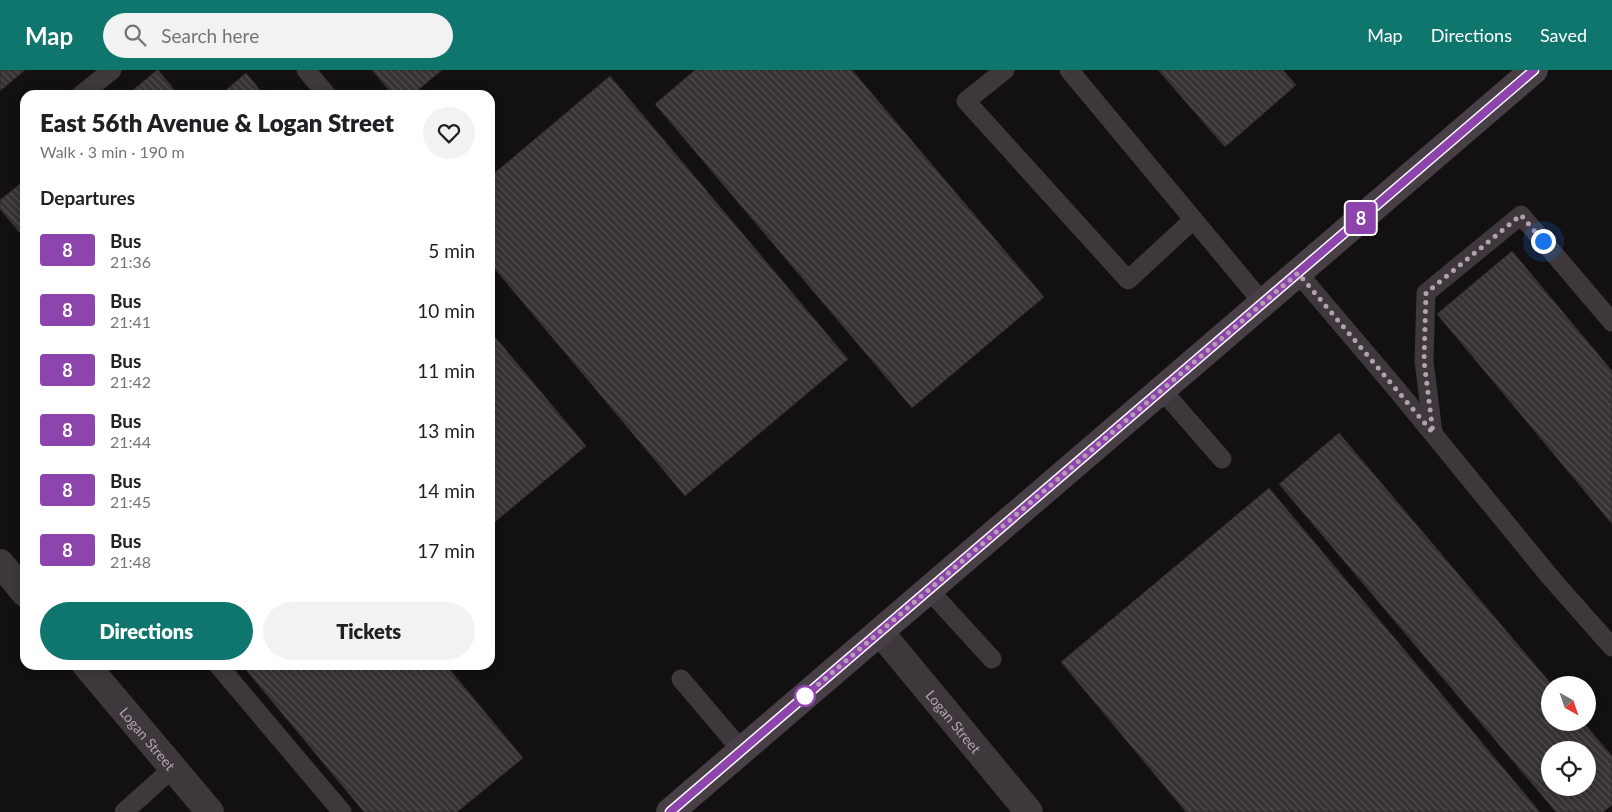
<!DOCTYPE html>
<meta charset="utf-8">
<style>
:root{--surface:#fff;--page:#f2f2f2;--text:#202124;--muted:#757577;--accent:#0f766e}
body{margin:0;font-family:Lato,sans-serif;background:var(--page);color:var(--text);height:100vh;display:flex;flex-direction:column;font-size:19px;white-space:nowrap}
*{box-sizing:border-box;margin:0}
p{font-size:16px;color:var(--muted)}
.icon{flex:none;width:28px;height:28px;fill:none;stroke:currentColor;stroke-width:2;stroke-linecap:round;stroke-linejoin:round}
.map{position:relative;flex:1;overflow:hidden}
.side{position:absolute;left:20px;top:20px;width:475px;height:580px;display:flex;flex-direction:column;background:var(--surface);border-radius:15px;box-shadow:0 2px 8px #0003}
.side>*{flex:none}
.badge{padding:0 10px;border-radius:4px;font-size:18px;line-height:32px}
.needle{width:32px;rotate:140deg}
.buttons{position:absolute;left:1541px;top:606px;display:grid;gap:10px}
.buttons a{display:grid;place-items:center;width:55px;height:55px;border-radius:50%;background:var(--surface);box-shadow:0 2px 8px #0003;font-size:25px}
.you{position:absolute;width:25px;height:25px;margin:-12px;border:4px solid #fff;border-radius:50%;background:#1a73e8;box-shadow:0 0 0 8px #1a73e833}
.map>.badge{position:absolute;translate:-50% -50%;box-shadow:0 0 0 2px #fff}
h2{padding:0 20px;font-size:19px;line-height:45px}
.round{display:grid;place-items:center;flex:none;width:52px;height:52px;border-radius:26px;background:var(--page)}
.headline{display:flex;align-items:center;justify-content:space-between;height:85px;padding:0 20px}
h1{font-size:24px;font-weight:800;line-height:38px}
.button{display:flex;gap:10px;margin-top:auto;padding:10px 20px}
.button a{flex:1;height:58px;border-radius:30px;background:var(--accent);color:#fff;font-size:20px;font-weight:800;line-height:58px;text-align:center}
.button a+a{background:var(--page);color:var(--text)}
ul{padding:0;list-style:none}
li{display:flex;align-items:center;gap:15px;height:60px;padding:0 20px}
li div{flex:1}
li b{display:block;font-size:19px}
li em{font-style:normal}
li .badge{min-width:55px;font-weight:700;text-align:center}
header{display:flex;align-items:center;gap:30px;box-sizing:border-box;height:70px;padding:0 25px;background:var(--accent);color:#fff}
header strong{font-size:24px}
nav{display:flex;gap:28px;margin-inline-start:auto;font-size:18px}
.search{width:350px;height:45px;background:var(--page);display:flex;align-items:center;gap:12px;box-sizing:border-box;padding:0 18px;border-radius:28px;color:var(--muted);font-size:19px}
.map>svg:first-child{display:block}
</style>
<header>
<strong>Map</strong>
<div class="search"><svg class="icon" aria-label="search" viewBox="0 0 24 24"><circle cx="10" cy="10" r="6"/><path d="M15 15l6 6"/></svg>Search here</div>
<nav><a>Map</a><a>Directions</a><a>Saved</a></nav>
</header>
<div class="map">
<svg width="1612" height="742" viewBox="0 0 1612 742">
<defs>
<pattern id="building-back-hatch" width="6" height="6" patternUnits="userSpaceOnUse" patternTransform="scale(1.25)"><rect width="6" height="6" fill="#373236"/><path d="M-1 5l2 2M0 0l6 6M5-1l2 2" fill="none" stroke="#524d51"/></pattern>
</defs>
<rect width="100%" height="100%" fill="#121011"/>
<!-- building -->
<g fill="url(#building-back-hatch)" stroke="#2e2a2c" fill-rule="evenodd">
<path d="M 0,0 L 25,0 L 0,21 Z"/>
<path d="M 158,0 L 179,25 L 127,25 L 157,0 Z"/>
<path d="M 372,0 L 442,0 L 412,25 L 393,25 Z"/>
<path d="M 695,0 L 852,0 L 1044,227 L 912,338 L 655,34 Z"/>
<path d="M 1158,0 L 1283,0 L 1296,15 L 1225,77 Z"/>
<path d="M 246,3 L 264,25 L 220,25 Z"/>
<path d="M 610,6 L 848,289 L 685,426 L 490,193 L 490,107 Z"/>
<path d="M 25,110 L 25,169 L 0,139 L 0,130 Z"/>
<path d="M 1512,181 L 1612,301 L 1612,454 L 1437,244 Z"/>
<path d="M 490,261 L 586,376 L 490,456 Z"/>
<path d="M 1339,363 L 1552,615 L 1550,615 L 1550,652 L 1583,652 L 1612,686 L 1612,735 L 1603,742 L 1556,742 L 1279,414 ZM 1550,680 L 1588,680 L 1588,718 L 1550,718 Z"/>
<path d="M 1269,418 L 1540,742 L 1186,742 L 1061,592 Z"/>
<path d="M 242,595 L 446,595 L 523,688 L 457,742 L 364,742 Z"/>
</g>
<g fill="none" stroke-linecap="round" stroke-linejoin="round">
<!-- lane -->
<g stroke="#3e383c" stroke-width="19">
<path d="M 306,0 L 327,25"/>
<path d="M 1005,0 L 966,31 L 1128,210 L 1193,150"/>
<path d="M 1069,0 L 1263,233"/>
<path d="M 81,25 L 112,0"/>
<path d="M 1298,203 L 1398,321 L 1551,508 L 1612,577"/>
<path d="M 1162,320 L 1222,389"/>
<path d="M 1433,363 L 1424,291 L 1426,223 L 1521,145 L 1612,252"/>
<path d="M 929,520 L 992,589"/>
<path d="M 218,595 L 342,742"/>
<path d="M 681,609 L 742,681"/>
<path d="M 124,742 L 173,698"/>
</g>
<!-- street -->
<g stroke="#3e383c" stroke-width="28">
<path d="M 0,493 L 25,523"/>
<path id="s1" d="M 880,562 L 1029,742"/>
<path id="s2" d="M 86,595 L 210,742"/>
</g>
<!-- secondary -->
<path stroke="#473f45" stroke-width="28" d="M 670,742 L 1534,0"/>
</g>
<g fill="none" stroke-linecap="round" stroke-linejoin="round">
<!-- line casing -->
<g stroke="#fff" stroke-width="11">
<path id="line" d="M 670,742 L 1534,0"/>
</g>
<!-- line -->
<use href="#line" stroke="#8e44ad" stroke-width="8"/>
<!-- walk -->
<path stroke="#b3a1af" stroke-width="5" stroke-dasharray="0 9" d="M 805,626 L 1298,203 L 1433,363 L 1424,291 L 1426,223 L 1521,145 L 1543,171"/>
</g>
<!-- markers -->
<circle fill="#fff" stroke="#8e44ad" stroke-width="2.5" cx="805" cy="626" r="10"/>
<g text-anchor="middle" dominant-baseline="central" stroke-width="4" stroke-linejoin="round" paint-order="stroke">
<!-- street labels -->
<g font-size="14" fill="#b3a1af" stroke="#0d0b0c">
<text stroke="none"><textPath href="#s1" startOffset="116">Logan Street</textPath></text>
<text stroke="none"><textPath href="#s2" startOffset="96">Logan Street</textPath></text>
</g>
</g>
</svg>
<div class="buttons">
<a><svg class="needle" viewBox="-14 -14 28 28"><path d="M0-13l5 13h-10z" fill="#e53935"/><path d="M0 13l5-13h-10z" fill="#757577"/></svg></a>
<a><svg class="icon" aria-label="locate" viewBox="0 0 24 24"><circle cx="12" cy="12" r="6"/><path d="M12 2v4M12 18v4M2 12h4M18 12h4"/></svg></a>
</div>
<div class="you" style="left:1543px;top:171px"></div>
<b class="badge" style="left:1361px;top:148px;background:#8e44ad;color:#fff">8</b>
<section class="side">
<div class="headline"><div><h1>East 56th Avenue &amp; Logan Street</h1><p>Walk · 3 min · 190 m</p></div><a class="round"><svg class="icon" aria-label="heart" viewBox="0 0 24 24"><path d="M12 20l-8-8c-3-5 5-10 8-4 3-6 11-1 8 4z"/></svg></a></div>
<h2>Departures</h2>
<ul>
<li><span class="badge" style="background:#8e44ad;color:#fff">8</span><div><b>Bus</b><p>21:36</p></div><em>5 min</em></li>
<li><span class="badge" style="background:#8e44ad;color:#fff">8</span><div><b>Bus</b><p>21:41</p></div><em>10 min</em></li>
<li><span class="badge" style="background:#8e44ad;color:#fff">8</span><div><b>Bus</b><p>21:42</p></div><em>11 min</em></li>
<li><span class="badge" style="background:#8e44ad;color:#fff">8</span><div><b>Bus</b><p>21:44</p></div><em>13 min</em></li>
<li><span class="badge" style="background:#8e44ad;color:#fff">8</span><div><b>Bus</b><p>21:45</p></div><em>14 min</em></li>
<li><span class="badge" style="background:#8e44ad;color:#fff">8</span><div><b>Bus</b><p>21:48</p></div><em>17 min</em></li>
</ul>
<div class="button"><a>Directions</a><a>Tickets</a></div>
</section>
</div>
